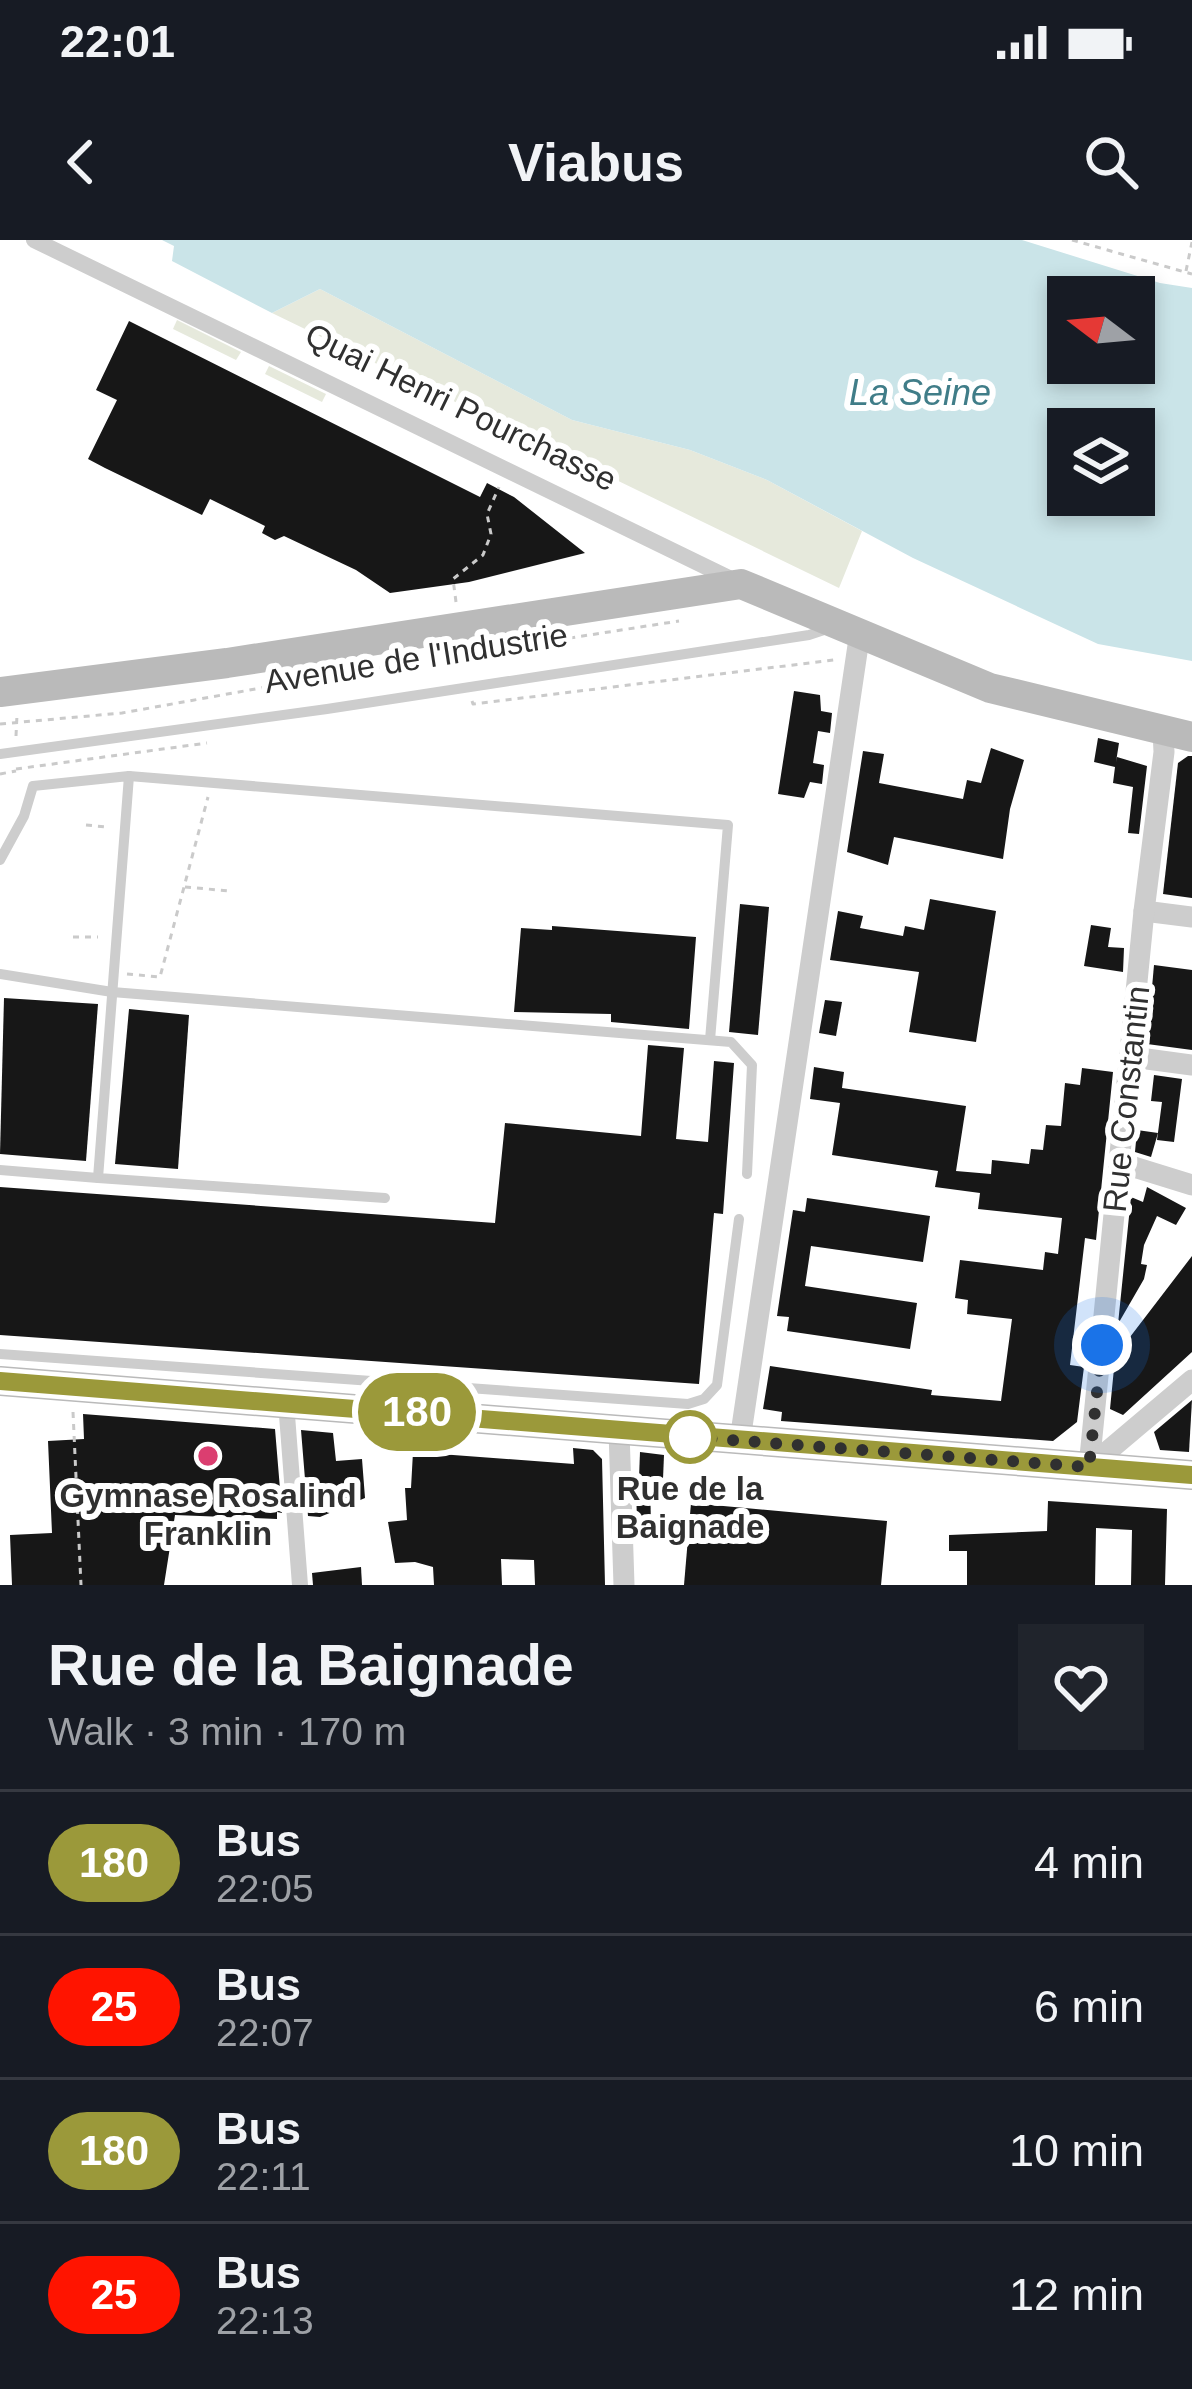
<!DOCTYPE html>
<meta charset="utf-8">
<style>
:root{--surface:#171b24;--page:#20242c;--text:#f1f3f6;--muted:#9ea1a6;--line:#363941}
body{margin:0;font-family:Arial,sans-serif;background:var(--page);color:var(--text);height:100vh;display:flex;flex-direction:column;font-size:45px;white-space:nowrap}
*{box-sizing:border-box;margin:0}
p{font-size:39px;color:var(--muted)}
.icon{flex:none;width:66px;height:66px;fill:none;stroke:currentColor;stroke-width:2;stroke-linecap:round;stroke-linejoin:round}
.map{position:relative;height:1345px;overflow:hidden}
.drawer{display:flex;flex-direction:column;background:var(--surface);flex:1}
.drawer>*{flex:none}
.badge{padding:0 24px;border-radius:39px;font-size:42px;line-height:78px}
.needle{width:78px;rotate:286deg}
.tools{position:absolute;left:1047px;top:36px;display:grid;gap:24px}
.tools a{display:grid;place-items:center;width:108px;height:108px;border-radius:0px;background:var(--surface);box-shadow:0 6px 18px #0003;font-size:60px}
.you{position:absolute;width:60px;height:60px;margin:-30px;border:9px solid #fff;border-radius:50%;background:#1a73e8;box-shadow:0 0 0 18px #1a73e833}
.map>.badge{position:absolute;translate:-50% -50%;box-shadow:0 0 0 6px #fff}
.round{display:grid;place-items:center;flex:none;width:126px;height:126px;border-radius:0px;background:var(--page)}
.headline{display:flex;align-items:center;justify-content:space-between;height:204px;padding:0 48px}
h1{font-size:57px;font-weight:700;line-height:90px}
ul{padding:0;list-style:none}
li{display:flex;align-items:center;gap:36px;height:144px;padding:0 48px;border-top:3px solid var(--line)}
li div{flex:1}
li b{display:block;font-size:45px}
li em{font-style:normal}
li .badge{min-width:132px;font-weight:700;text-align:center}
.status{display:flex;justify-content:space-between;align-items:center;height:84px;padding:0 60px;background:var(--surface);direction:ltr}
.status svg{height:33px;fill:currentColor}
header{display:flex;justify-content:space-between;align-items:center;height:156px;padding:0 48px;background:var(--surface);font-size:54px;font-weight:700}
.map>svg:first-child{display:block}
</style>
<div class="status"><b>22:01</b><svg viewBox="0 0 49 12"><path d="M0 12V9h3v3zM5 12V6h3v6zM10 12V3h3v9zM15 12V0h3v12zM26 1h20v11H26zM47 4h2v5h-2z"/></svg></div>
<header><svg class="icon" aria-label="back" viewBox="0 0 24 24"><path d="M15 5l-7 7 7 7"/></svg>Viabus<svg class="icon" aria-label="search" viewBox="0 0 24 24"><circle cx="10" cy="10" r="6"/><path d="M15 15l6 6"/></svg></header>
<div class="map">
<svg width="1192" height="1345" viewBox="0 0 1192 1345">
<rect width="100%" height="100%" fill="#fff"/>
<!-- green -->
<g fill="#e6e9dc">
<path d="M 320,49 L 572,180 L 690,210 L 767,240 L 862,291 L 839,348 L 272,73 Z"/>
<path d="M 177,80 L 241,112 L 236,120 L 173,89 Z"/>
<path d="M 269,126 L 326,154 L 322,162 L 265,134 Z"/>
</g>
<!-- water -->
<path fill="#cae4e8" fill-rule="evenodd" d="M 162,0 L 1022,0 L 1160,43 L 1192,48 L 1192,421 L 1098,404 L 913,318 L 767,240 L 690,210 L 572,180 L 320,49 L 272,73 L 172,21 L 174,6 ZM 1068,57 L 1134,57 L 1134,123 L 1068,123 ZM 1068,189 L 1134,189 L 1134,255 L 1068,255 Z"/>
<!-- building -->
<g fill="#171717">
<path d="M 129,81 L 480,257 L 487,243 L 514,257 L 585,313 L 469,342 L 390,353 L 356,330 L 284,296 L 275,300 L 262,293 L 265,286 L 210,259 L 202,275 L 105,228 L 88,219 L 117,160 L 96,150 Z"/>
<path d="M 794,451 L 820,455 L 821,471 L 832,473 L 830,493 L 818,491 L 813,523 L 824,525 L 822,544 L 810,542 L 804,558 L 778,554 Z"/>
<path d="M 1098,498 L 1119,503 L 1116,522 L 1117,517 L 1147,526 L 1139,594 L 1128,593 L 1133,547 L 1113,543 L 1115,527 L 1094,522 Z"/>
<path d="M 991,508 L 1024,520 L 1010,569 L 1003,619 L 894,597 L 888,625 L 847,612 L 863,511 L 884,514 L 879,543 L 963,559 L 967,540 L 981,543 Z"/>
<path d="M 1188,516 L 1192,516 L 1192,658 L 1163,654 L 1178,523 Z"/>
<path d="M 930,659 L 996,671 L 976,802 L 909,792 L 919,732 L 830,720 L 838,671 L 863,676 L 860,688 L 903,696 L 905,686 L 924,690 Z"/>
<path d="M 740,664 L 769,667 L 758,795 L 729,792 Z"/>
<path d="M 1091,685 L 1111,688 L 1108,707 L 1124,708 L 1123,732 L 1084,726 Z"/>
<path d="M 552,686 L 696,697 L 689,789 L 611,782 L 611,774 L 514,772 L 521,688 L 552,690 Z"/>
<path d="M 1154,725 L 1192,730 L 1192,810 L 1147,804 Z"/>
<path d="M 4,758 L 98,764 L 86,921 L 0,914 Z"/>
<path d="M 825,760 L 842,762 L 836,796 L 819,793 Z"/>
<path d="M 129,769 L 189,775 L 178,929 L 115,924 Z"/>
<path d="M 648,805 L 684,808 L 676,899 L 708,902 L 714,821 L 734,823 L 723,974 L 714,973 L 699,1144 L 0,1095 L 0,947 L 495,983 L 505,883 L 641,896 Z"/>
<path d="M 814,827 L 844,832 L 842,848 L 966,866 L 956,931 L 991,934 L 992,920 L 1029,924 L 1031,909 L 1043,910 L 1046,885 L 1061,886 L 1065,843 L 1080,845 L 1082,828 L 1113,832 L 1096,1000 L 1085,998 L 1070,1125 L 1084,1127 L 1077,1182 L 1053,1201 L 781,1181 L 782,1172 L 763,1169 L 770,1126 L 932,1150 L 931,1155 L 1001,1161 L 1012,1079 L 967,1074 L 968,1060 L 955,1058 L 960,1020 L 1043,1030 L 1045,1012 L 1058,1014 L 1062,978 L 978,969 L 980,953 L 935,947 L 938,931 L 832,915 L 840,863 L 810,859 Z"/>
<path d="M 1154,835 L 1182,839 L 1174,902 L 1157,900 L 1162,862 L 1151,861 Z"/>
<path d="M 1137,890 L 1158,893 L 1151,917 L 1135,912 Z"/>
<path d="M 1147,947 L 1186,968 L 1176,985 L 1157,976 L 1144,1005 L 1141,1024 L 1147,1025 L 1144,1039 L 1118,1084 L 1131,957 L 1143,962 Z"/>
<path d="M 807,958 L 930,976 L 923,1022 L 811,1006 L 805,1046 L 917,1063 L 910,1109 L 787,1091 L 789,1077 L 777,1076 L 786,1016 L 793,970 L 805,972 Z"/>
<path d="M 1192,1016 L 1192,1112 L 1123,1175 L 1110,1169 L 1118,1088 L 1130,1097 Z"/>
<path d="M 1192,1160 L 1189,1212 L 1160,1210 L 1154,1192 Z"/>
<path d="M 83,1174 L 275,1189 L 282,1273 L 277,1272 L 277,1279 L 175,1275 L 164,1345 L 12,1345 L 10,1295 L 52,1293 L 48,1201 L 84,1199 Z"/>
<path d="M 301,1190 L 333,1193 L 336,1221 L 362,1219 L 365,1258 L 320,1277 L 308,1276 Z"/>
<path d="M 573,1208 L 593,1210 L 602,1219 L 605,1345 L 535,1345 L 534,1320 L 501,1319 L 502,1345 L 434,1345 L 433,1327 L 415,1322 L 395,1323 L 388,1282 L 407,1280 L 405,1248 L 411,1248 L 413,1212 L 574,1224 Z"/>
<path d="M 640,1212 L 664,1215 L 663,1239 L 639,1238 Z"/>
<path d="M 636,1242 L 650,1243 L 651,1285 L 637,1285 Z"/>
<path d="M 1048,1261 L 1167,1269 L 1165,1345 L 1131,1345 L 1132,1290 L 1096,1288 L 1095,1345 L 967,1345 L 967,1311 L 949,1311 L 949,1295 L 1047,1291 Z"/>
<path d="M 691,1263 L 887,1281 L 881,1345 L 684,1345 Z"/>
<path d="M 361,1327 L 362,1345 L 313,1345 L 312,1333 Z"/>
</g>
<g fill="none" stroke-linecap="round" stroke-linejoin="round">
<!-- path -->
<g stroke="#cacaca" stroke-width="3" stroke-dasharray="6 6" stroke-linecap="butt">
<path d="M 1072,0 L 1192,34"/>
<path d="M 1186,31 L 1192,2"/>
<path d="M 456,362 L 453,339 L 483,315 L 491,294 L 487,274 L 499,247"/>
<path d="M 472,461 L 473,464 L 834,420"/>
<path d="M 0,484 L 122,473 L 333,435 L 679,381"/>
<path d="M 16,496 L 17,475"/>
<path d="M 16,529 L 207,503"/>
<path d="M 0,534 L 16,531"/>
<path d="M 86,585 L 107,587"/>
<path d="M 185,647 L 230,651"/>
<path d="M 73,697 L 98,697"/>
<path d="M 127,734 L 160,737 L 208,557"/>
<path d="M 73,1172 L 81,1345"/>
</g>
<!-- service -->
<g stroke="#cdcdcd" stroke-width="10">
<path d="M 0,514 L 327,469 L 809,395 L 827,389"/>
<path d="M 129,536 L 728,585 L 710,800"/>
<path d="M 0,620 L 24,576 L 33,546 L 129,536 L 98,938 L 385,958"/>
<path d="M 0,734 L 112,752 L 731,802 L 752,825 L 747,934"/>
<path d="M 0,930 L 98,938"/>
<path d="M 0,1114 L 688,1164 L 704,1159 L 717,1145 L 739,979"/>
</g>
<!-- pedestrian -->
<g stroke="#cdcdcd" stroke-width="16">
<path d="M 34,0 L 735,341"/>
<path d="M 286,1162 L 300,1345"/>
</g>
<!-- minor -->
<g stroke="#cdcdcd" stroke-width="21">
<path d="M 1144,671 L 1192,677"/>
<path d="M 1132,817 L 1192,825"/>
<path d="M 1121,923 L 1192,945"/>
<path d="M 619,1191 L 624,1345"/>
<path d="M 740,1200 L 860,392"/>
<path d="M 1089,1227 L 1144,671 L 1164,512 L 1163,491"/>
<path d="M 1089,1227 L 1192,1140"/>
</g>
<!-- secondary -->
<g stroke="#bababa" stroke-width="30">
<path d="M 0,452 L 227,423 L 741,344 L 990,448 L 1192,497"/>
<path d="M 0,1141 L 1192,1235"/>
</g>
</g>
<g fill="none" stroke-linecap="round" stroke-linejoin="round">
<!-- line casing -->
<g stroke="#fff" stroke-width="27">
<path id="line" d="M 0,1141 L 1192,1235"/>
</g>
<!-- line -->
<use href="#line" stroke="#9b993a" stroke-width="18"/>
<!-- walk -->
<path stroke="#303030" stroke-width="12" stroke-dasharray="0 21.6" d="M 690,1197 L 1089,1227 L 1102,1105"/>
</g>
<!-- markers -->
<circle fill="#fff" stroke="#9b993a" stroke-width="6" cx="690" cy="1197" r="24"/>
<circle fill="#db3e70" stroke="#fff" stroke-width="4.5" cx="208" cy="1216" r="12"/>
<g text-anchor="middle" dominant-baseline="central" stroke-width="12" stroke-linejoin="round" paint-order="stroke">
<!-- street labels -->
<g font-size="33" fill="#303030" stroke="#fff">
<text transform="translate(461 167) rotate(26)">Quai Henri Pourchasse</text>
<text transform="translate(416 418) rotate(-9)">Avenue de l'Industrie</text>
<text transform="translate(1126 859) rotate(-84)">Rue Constantin</text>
</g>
<!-- stop labels -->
<g font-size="33" font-weight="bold" fill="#303030" stroke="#fff">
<text x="690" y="1248">Rue de la<tspan x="690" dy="38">Baignade</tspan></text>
</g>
<!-- poi labels -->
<g font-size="33" font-weight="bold" fill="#303030" stroke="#fff">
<text x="208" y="1255">Gymnase Rosalind<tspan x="208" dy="38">Franklin</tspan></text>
</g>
<!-- water labels -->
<g font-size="36" font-style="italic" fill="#407d88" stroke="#fff">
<text x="920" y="152">La Seine</text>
</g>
</g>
</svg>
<div class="tools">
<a><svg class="needle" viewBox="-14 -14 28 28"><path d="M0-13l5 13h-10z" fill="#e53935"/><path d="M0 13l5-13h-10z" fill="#9ea1a6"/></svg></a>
<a><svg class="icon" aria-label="layers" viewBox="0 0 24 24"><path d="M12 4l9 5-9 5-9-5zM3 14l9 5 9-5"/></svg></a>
</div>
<div class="you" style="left:1102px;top:1105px"></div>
<b class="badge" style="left:417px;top:1172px;background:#9b993a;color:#fff">180</b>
</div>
<section class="drawer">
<div class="headline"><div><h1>Rue de la Baignade</h1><p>Walk · 3 min · 170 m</p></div><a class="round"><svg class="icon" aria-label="heart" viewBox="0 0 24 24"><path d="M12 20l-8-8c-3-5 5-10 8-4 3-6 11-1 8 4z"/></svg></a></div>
<ul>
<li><span class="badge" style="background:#9b993a;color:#fff">180</span><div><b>Bus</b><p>22:05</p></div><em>4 min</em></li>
<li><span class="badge" style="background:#ff1400;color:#fff">25</span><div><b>Bus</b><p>22:07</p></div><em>6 min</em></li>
<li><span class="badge" style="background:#9b993a;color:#fff">180</span><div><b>Bus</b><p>22:11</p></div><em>10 min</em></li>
<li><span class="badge" style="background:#ff1400;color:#fff">25</span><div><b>Bus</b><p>22:13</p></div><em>12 min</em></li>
</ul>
</section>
